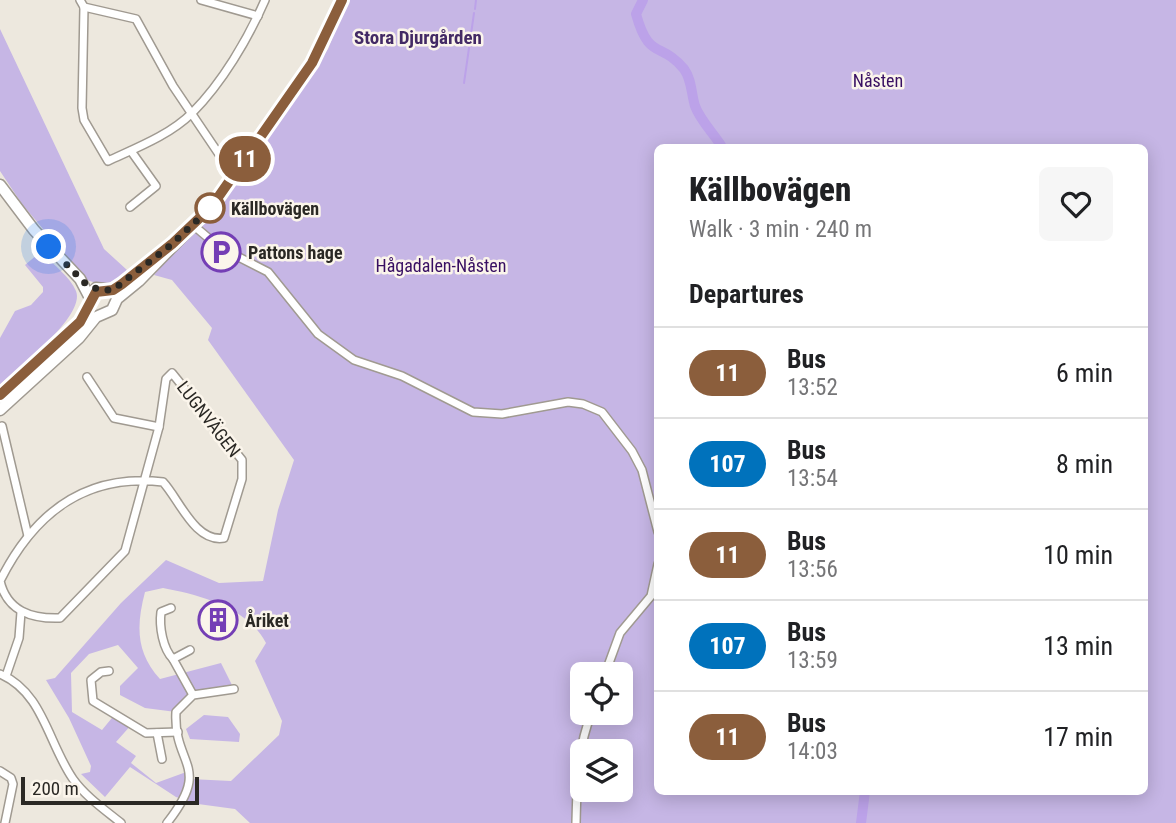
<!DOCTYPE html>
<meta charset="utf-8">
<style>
:root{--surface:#fff;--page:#f6f6f6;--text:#202124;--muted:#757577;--line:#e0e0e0}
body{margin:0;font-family:"Roboto Condensed",sans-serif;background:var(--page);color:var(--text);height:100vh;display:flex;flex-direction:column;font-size:26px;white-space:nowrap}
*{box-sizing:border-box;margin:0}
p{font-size:23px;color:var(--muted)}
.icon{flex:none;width:38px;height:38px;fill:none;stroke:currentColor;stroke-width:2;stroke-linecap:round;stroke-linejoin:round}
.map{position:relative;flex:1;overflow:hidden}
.panel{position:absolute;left:654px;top:144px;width:494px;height:651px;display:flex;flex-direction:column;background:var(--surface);border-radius:10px;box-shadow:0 4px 18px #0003}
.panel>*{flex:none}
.badge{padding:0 14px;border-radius:23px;font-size:24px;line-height:46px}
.fabs{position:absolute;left:570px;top:662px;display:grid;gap:14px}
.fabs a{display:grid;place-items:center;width:63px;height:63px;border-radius:10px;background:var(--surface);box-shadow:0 4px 18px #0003;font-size:35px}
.scale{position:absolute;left:21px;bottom:18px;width:178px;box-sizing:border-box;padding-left:7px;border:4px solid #2a2824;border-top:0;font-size:19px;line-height:24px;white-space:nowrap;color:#2a2824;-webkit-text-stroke:5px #fbf5eb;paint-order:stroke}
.you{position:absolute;width:35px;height:35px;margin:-18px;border:5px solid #fff;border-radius:50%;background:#1a73e8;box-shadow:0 0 0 10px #1a73e833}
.map>.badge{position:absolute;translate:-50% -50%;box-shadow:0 0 0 4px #fff}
h2{padding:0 35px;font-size:26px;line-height:63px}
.round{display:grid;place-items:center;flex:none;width:74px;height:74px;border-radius:10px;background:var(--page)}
.summary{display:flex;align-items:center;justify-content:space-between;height:119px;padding:0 35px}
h1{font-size:33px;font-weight:800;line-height:52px}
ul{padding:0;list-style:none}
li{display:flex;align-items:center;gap:21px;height:91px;padding:0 35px;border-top:2px solid var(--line)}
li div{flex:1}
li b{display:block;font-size:26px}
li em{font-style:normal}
li .badge{min-width:77px;font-weight:700;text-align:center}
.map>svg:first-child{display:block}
</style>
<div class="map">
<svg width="1176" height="823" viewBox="0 0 1176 823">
<rect width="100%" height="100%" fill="#ede8de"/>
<!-- green -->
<g fill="#c6b6e5" fill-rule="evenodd">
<path d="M 347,0 L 1176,0 L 1176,823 L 250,823 L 235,809 L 198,804 L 176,797 L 130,767 L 105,797 L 81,774 L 90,772 L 91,766 L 69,718 L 46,680 L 55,678 L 121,603 L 166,560 L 219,583 L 263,581 L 278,510 L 294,460 L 208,340 L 212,328 L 172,280 L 154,275 L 161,267 L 160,264 L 210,218 L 328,49 ZM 658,147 L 1144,147 L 1144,791 L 658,791 ZM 163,588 C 200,595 247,607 266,643 L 255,661 L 282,721 L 279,735 L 231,781 L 190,779 L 189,771 L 156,783 L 131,763 L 136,756 L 116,742 L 132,724 L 116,713 L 102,730 L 72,712 L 71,673 L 89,654 L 118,645 L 138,668 L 120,686 L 120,695 L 145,708 L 176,712 L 193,695 L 234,689 L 221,663 L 160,679 C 136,653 136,626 145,592 ZM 583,674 L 621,674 L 621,712 L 583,712 ZM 583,751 L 621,751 L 621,789 L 583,789 Z"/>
<path d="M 0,29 L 104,249 L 127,270 C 113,284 104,288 85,279 L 22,204 L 0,171 Z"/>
<path d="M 38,254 L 43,254 C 54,265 70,277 76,291 C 86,316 17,369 0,385 L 0,338 L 15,311 L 31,305 L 43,292 L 43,287 L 25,265 Z"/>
<path d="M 204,715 L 228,717 L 240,734 L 239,742 L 190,739 L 186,729 Z"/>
</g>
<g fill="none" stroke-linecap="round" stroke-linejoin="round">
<!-- stream -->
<g stroke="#bca2e9" stroke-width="2">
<path d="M 475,9 L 476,0"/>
<path d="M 464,83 L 474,13"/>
</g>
<!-- river -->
<g stroke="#bca2e9" stroke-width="10">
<path d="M 643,0 L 636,14 C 649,61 661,41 684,69 C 692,80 691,93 695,106 C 700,120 714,134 722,147"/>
<path d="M 861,823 L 865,791"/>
</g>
<!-- street casing -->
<g stroke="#a09a91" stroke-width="10">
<g id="street">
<path d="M 80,0 L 84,7 L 82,108 L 84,120 L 108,161 C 136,148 170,135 192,113 C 222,83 248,39 265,0"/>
<path d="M 201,0 L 258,16"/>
<path d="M 84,7 L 136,19 L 173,86 L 233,175"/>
<path d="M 130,207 L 156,186 L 131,151"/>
<path d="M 193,225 L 219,247 L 268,272 L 318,334 L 354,360 L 402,376 L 473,412 L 502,414 L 568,402 L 583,404 L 602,412 L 632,451 L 642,470 L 658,532"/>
<path d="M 87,377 L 114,418 L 159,427"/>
<path d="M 2,426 L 28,536"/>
<path d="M 0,581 C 7,611 31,619 60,618 L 125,551 L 159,427 L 166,379 L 172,373 L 242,460 L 242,479 L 224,538 C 195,543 179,499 163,482 C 85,473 34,513 0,581"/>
<path d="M 171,608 L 161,612 C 159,627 163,649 173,659"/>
<path d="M 190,650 L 173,659 L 193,695"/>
<path d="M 109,671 L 101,672 L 91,680 L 93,701 L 146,733 L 178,732"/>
<path d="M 0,674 C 43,692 48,743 73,779 C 85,796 105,810 121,823"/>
<path d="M 605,674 L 620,633 L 651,596 L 658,564"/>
<path d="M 6,676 L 19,638 L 21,612"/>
<path d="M 157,733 L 162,759"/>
<path d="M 0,771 L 11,778 L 13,784 L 5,823"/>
<path d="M 167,823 C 213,765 173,766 176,712 L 193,695 L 234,689"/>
<path d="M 576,823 C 577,785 577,748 592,712"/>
</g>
</g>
<!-- secondary casing -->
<g stroke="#a09a91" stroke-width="13">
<g id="secondary">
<path d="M 0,185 L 34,230 L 80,279 L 91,300"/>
<path d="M 96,288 L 113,290 L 153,259"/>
<path d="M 0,395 L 80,322 L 93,295 L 100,290"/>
<path d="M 0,410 L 79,338 L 96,317 L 112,310 L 117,299 L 139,281 L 212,206 L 312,63 L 342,0"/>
</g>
</g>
<!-- street -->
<use href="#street" stroke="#fff" stroke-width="7"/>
<!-- secondary -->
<use href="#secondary" stroke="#fff" stroke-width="10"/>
</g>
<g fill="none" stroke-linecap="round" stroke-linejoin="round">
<!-- line casing -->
<g stroke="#fff" stroke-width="16">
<path id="line" d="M 0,395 L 80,322 L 96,292 L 113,290 L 122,284 L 172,244 L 212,206 L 312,63 L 342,0"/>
</g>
<!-- line -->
<use href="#line" stroke="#8b5e3c" stroke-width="10"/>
<!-- walk -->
<path stroke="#2a2824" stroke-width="7" stroke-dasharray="0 12.6" d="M 49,247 L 87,285 L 100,290 L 113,290 L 172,244 L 210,208"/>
</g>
<!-- icons -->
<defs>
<g id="parking-ring" transform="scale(2.0125)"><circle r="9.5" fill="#fbf5eb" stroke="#743eb5" stroke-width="1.5"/><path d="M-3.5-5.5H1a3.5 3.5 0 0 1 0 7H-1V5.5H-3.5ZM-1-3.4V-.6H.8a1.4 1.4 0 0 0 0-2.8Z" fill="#743eb5"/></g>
<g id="building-ring" transform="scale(2.0125)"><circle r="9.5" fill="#fbf5eb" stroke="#743eb5" stroke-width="1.5"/><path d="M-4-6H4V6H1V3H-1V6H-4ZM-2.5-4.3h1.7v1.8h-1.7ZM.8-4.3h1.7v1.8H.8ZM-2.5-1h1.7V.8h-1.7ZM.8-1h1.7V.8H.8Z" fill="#743eb5"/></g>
</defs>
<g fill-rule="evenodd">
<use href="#parking-ring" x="221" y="252"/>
<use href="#building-ring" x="218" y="620"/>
</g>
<!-- markers -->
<circle fill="#fff" stroke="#8b5e3c" stroke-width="3.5" cx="210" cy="208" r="14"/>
<g text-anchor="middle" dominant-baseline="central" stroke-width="5" stroke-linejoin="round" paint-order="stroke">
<!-- park labels -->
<g font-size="18" fill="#380f62" stroke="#fbf5eb">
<text x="878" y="80">Nåsten</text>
<text x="441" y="265">Hågadalen-Nåsten</text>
</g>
<!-- stop labels -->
<g font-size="18" font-weight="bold" fill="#2a2824" stroke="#fbf5eb" text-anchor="start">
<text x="231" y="208">Källbovägen</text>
</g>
<!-- poi labels -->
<g font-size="18" font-weight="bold" fill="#2a2824" stroke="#fbf5eb" text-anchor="start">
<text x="248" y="252">Pattons hage</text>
<text x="245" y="620">Åriket</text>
</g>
<!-- street labels -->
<g font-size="18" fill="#2a2824" stroke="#fbf5eb">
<text transform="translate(209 419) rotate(52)">LUGNVÄGEN</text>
</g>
<!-- neighbourhood labels -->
<g font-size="19" font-weight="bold" fill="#432a65" stroke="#fbf5eb">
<text x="418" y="37">Stora Djurgården</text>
</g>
</g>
</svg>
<div class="fabs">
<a><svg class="icon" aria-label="locate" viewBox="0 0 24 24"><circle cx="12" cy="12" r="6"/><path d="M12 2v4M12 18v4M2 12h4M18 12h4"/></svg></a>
<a><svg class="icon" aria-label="layers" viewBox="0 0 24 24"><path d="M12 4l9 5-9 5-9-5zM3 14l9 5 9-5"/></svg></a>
</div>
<div class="scale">200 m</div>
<div class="you" style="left:49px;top:247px"></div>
<b class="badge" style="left:245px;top:159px;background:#8b5e3c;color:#fff">11</b>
<section class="panel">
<div class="summary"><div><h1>Källbovägen</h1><p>Walk · 3 min · 240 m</p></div><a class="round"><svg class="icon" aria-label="heart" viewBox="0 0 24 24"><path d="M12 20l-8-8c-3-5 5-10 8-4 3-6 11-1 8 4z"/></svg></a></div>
<h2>Departures</h2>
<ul>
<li><span class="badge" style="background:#8b5e3c;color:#fff">11</span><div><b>Bus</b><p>13:52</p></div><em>6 min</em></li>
<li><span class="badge" style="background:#0072bc;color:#fff">107</span><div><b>Bus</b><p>13:54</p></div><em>8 min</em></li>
<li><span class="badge" style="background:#8b5e3c;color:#fff">11</span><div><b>Bus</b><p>13:56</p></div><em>10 min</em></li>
<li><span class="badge" style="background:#0072bc;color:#fff">107</span><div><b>Bus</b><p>13:59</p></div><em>13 min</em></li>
<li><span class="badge" style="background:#8b5e3c;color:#fff">11</span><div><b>Bus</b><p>14:03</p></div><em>17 min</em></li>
</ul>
</section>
</div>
